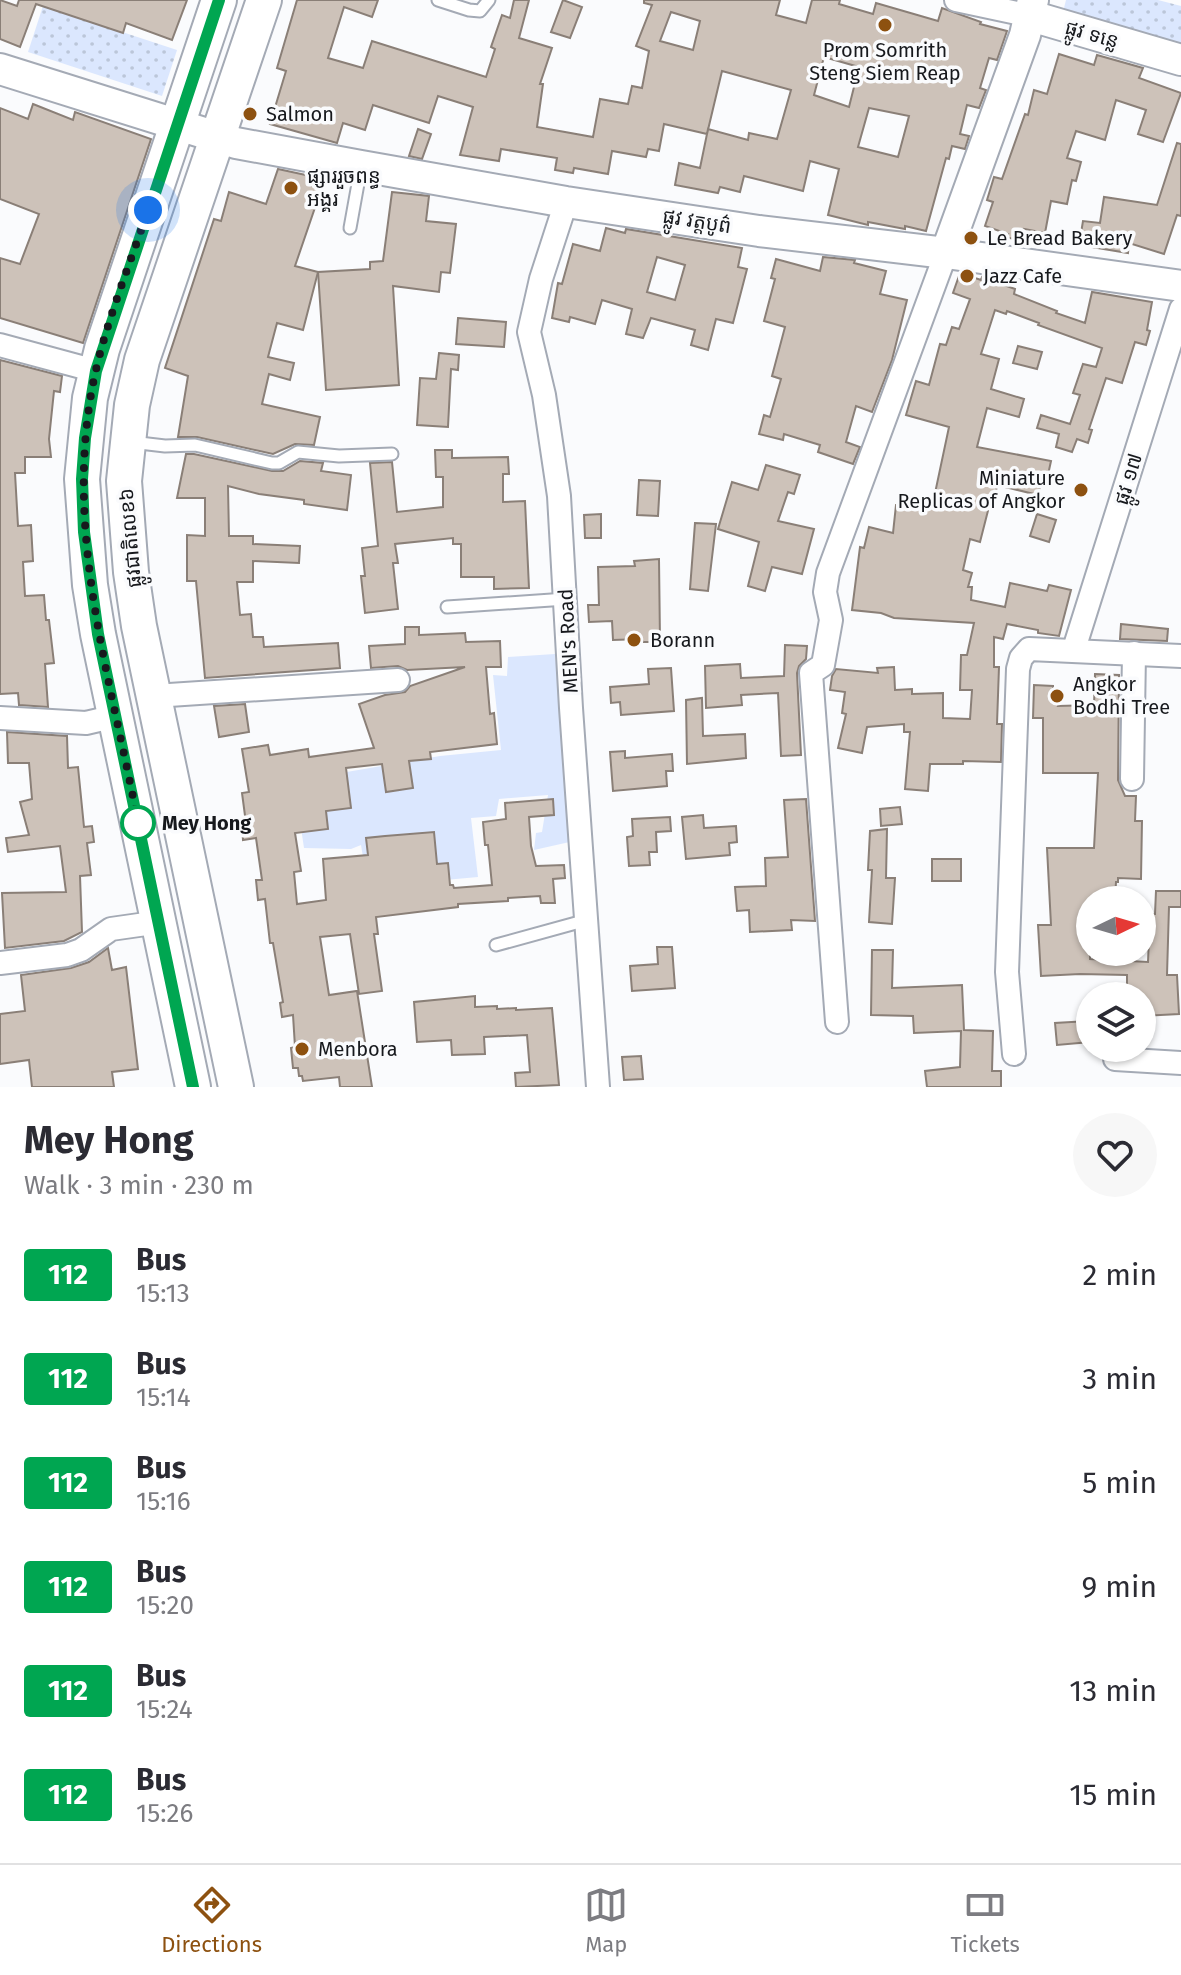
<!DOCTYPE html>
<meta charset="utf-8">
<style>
:root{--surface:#fff;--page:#f7f7f7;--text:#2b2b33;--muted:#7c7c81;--line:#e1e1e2;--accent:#8d5110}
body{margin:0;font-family:"Fira Sans","Noto Sans Khmer",sans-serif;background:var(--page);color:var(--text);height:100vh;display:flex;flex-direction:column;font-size:30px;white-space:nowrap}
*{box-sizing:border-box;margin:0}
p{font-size:26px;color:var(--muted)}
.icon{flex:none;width:44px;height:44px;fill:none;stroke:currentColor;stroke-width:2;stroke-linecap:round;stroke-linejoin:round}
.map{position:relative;height:1087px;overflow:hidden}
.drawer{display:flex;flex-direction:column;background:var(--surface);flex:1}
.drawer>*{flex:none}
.badge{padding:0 16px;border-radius:6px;font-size:28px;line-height:52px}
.needle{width:52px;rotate:85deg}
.controls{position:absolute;left:1076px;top:886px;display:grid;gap:16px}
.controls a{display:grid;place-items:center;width:80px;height:80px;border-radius:50%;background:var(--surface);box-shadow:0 2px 6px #0004;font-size:40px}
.you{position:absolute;width:40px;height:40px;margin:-20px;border:6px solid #fff;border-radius:50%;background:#1a73e8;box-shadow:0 0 0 12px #1a73e833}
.map>.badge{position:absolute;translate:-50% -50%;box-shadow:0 0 0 4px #fff}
.round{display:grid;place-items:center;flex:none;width:84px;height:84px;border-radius:42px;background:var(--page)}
.headline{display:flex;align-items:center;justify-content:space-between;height:136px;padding:0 24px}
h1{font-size:38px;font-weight:700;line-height:60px}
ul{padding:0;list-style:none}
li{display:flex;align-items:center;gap:24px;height:104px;padding:0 24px}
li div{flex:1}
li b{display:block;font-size:30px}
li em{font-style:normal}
li .badge{min-width:88px;font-weight:700;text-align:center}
.dock{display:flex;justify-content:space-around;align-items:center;height:112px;border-top:2px solid var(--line);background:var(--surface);font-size:22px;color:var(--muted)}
.dock a{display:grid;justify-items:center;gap:4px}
.dock .active{color:var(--accent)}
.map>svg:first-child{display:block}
</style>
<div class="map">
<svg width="1181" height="1087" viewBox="0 0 1181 1087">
<defs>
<pattern id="park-dots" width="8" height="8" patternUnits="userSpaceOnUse" patternTransform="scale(2)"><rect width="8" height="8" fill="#dbe7fe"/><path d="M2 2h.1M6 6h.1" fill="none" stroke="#bbc6d9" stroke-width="1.8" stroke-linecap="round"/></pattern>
</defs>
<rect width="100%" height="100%" fill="#fafbfd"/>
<!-- green -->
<path fill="#dbe7fe" d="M 555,654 L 574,841 L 534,850 L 536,833 L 542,832 L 548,795 L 499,799 L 496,816 L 471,818 L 478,877 L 368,887 L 361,845 L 351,849 L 304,848 L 294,781 L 440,756 L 501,750 L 493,675 L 507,676 L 508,657 Z"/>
<!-- park -->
<g fill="url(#park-dots)">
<path d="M 1066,0 L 1158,0 L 1181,6 L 1181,45 L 1063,12 Z"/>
<path d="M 43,6 L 177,50 L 162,96 L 28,52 Z"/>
</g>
<!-- building -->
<g fill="#cdc2b9" stroke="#8a7f77" stroke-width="2" fill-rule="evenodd">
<path d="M 0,0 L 17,6 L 19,0 L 187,0 L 172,40 L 126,23 L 123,33 L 36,4 L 20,47 L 0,39 Z"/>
<path d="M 297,0 L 378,0 L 372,17 L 344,7 L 328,58 L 363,68 L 372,41 L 486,77 L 495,49 L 491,47 L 502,15 L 510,18 L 514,0 L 529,0 L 519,38 L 552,48 L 540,84 L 543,84 L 537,127 L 593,137 L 600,99 L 628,104 L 632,86 L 642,88 L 649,51 L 636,46 L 652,5 L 644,3 L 644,0 L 780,0 L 776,15 L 806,23 L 812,0 L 840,0 L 839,4 L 873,14 L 876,3 L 938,21 L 942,8 L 981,22 L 980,24 L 1007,31 L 997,60 L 989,58 L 980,88 L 986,90 L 979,108 L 967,105 L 960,134 L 969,136 L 965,149 L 952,146 L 949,159 L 946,158 L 926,231 L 905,226 L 905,229 L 868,222 L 868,225 L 828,215 L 839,169 L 810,161 L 803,191 L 744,176 L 740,192 L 720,187 L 718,193 L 675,185 L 679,163 L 700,168 L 708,129 L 748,140 L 749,133 L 777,139 L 791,90 L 722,71 L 707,134 L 664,124 L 659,151 L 648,149 L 646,157 L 612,151 L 608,174 L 574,168 L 573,173 L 555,170 L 557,158 L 501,149 L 499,161 L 460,155 L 473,107 L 438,96 L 429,123 L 373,105 L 365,130 L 343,123 L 337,143 L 270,124 L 286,71 L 277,68 ZM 671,12 L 700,21 L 693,50 L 660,41 ZM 824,57 L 859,67 L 849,107 L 814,95 ZM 869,108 L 909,116 L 898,157 L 858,147 Z"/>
<path d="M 563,0 L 582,7 L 570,38 L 551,32 Z"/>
<path d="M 1059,54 L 1094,65 L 1097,55 L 1143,68 L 1139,78 L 1181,93 L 1163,142 L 1138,134 L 1146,110 L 1116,100 L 1105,140 L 1076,131 L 1067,158 L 1081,162 L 1076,181 L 1072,180 L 1067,204 L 1051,201 L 1045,233 L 1024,229 L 1021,241 L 1006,237 L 1008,234 L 985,226 L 993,202 L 987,200 L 994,177 L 1002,179 L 1025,114 L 1028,115 L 1034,90 L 1047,94 Z"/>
<path d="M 33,104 L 73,120 L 75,112 L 151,139 L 83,343 L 0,318 L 0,258 L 20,264 L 39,214 L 0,199 L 0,108 L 28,119 Z"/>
<path d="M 418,129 L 431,134 L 422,159 L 409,156 Z"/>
<path d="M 1177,143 L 1181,144 L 1181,216 L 1177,215 L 1164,254 L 1129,243 L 1128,253 L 1079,245 L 1083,221 L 1100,223 L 1104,197 L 1157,205 Z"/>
<path d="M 278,169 L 315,177 L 312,186 L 321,190 L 295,266 L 318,272 L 303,330 L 277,323 L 268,357 L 294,363 L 290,380 L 269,374 L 262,404 L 320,417 L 314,445 L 295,444 L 273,454 L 197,437 L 178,437 L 188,376 L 165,368 L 214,219 L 221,221 L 229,192 L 266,204 Z"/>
<path d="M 392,192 L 429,196 L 426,221 L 456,224 L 450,273 L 441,272 L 439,292 L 393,286 L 399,385 L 326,390 L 318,272 L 370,269 L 370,262 L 383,261 Z"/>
<path d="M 606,228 L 625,233 L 626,229 L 742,248 L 738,267 L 747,269 L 733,323 L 716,319 L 708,350 L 691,345 L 695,330 L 651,318 L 643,338 L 626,334 L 632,309 L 602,300 L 595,324 L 570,317 L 569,322 L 552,318 L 558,283 L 562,284 L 573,244 L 600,251 ZM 657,257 L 685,265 L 675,300 L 647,292 Z"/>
<path d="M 823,257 L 855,260 L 854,263 L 886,271 L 880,294 L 907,300 L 892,360 L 872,412 L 856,406 L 846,442 L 860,447 L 853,464 L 818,452 L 820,445 L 784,434 L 783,440 L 759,434 L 764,415 L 770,417 L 781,379 L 772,376 L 785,327 L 764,321 L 775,279 L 771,278 L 776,259 L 820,271 Z"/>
<path d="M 960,273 L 981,280 L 982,277 L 1015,289 L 1014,294 L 1057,311 L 1056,313 L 1085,323 L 1092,292 L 1152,302 L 1147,330 L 1150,331 L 1146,345 L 1135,342 L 1122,383 L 1106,378 L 1089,429 L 1092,430 L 1088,443 L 1077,439 L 1072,452 L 1056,447 L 1059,434 L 1037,428 L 1041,415 L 1070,424 L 1080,395 L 1073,393 L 1083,364 L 1096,367 L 1102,348 L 1038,325 L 1039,323 L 1007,311 L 1006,314 L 995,310 L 981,354 L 999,359 L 991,389 L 1024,399 L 1019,417 L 987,408 L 977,447 L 1051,461 L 1046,484 L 1041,483 L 1038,495 L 997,485 L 996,491 L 993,491 L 980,542 L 970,539 L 963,570 L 972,573 L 968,587 L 972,587 L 971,600 L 1005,607 L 1010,583 L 1047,591 L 1049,585 L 1071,590 L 1059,636 L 1038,633 L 1038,630 L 1007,624 L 1003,639 L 994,637 L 994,667 L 999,667 L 997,724 L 1002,724 L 1001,762 L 963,761 L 963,764 L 930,764 L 928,791 L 905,789 L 910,732 L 904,732 L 904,724 L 867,727 L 862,753 L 838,748 L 846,714 L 842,713 L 845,692 L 830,690 L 832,676 L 836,669 L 878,673 L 877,668 L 894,667 L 895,690 L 912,689 L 912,694 L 943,693 L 943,718 L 970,719 L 972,690 L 960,690 L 961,655 L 967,655 L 974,623 L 894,618 L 881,613 L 852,610 L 860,547 L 864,548 L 869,527 L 893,533 L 896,505 L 928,509 L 931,497 L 934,498 L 949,427 L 906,415 L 916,381 L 929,385 L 940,344 L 946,345 L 952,327 L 959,329 L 970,299 L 953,293 Z"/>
<path d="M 458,318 L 506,322 L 504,347 L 456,344 Z"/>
<path d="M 1018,346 L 1042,352 L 1037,369 L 1013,363 Z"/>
<path d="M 439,353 L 459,355 L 458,370 L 451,369 L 448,427 L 417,425 L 420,378 L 436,379 Z"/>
<path d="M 0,360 L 62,376 L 60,392 L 54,391 L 49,439 L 51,457 L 25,457 L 25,473 L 15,473 L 18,526 L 31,525 L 33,561 L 23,562 L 25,596 L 44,595 L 46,620 L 49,620 L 54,663 L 45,664 L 48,707 L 19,705 L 18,693 L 0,694 Z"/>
<path d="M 435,450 L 452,450 L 452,458 L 508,457 L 509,474 L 503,474 L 503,502 L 525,501 L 529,588 L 494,589 L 494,577 L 461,577 L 461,544 L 453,544 L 453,538 L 395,544 L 398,563 L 393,563 L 398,609 L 365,613 L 361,576 L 365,576 L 362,548 L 378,546 L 370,463 L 392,462 L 397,512 L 443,507 L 443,477 L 436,477 Z"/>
<path d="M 186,454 L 194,454 L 272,471 L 283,471 L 300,461 L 323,463 L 321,471 L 351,475 L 347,510 L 304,504 L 304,500 L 259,494 L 228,486 L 229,536 L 253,536 L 253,544 L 300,546 L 299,563 L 253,561 L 253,582 L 237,582 L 240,615 L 251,614 L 253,637 L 263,637 L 264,647 L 338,643 L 340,668 L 205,678 L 196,581 L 187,581 L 187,535 L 205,536 L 205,498 L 177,498 Z"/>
<path d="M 766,465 L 800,475 L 794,494 L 788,492 L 778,521 L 814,529 L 802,574 L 772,567 L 765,591 L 748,586 L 759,542 L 718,529 L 732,482 L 758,490 Z"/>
<path d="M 639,480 L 660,481 L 658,516 L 637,515 Z"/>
<path d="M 601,514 L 601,538 L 585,538 L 584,515 Z"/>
<path d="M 1037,514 L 1056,520 L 1049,542 L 1030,536 Z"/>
<path d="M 695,523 L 716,524 L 708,591 L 690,589 Z"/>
<path d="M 659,559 L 660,642 L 643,642 L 642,639 L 613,640 L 612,621 L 589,622 L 588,605 L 599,605 L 598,567 L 635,566 L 634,561 Z"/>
<path d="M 1121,624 L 1168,629 L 1167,641 L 1120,639 Z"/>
<path d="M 405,627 L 419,627 L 419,635 L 465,633 L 466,642 L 500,641 L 501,667 L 486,667 L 490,714 L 494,713 L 497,744 L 430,752 L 431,759 L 409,761 L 413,788 L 386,792 L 382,764 L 346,768 L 351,808 L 326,811 L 328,829 L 295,833 L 301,871 L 294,872 L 297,904 L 326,900 L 323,859 L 368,855 L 366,838 L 385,836 L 434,832 L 437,864 L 448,863 L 450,885 L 453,885 L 454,888 L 492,885 L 488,845 L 485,845 L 483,822 L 506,819 L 505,803 L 553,799 L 554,815 L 529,817 L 531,846 L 536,866 L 564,865 L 565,878 L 553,879 L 555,903 L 541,903 L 540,896 L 508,898 L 508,901 L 458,904 L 458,907 L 376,917 L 378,934 L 374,934 L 382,991 L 359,994 L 350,934 L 320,937 L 329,995 L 357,991 L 372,1087 L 340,1087 L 339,1077 L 303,1081 L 302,1076 L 299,1076 L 298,1068 L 293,1068 L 291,1048 L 295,1047 L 293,1015 L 282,1017 L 280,1003 L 283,1002 L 273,943 L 270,943 L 265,899 L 258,900 L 256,880 L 262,880 L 256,838 L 243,840 L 242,824 L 246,823 L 242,793 L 249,792 L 242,749 L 268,745 L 270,755 L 308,749 L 309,757 L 374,748 L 359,704 L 385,695 L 405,692 L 410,686 L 465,667 L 407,670 L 398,666 L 371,668 L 369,646 L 405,644 Z"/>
<path d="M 785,645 L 807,646 L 806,659 L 799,666 L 797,673 L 801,755 L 781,756 L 778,693 L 741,695 L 742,705 L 706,708 L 705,666 L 740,664 L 741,678 L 784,676 Z"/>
<path d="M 671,668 L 674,711 L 621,715 L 620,702 L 611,703 L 610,687 L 649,684 L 648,669 Z"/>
<path d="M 1095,674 L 1119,675 L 1118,780 L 1125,796 L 1136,796 L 1135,821 L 1142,821 L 1141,879 L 1118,878 L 1118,882 L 1116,882 L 1115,900 L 1090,900 L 1090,959 L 1148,962 L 1150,914 L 1155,914 L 1156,891 L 1181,891 L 1181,907 L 1169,907 L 1167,975 L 1177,975 L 1179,1014 L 1142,1016 L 1142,996 L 1127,996 L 1127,975 L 1080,974 L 1041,976 L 1038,925 L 1051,925 L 1047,848 L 1094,848 L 1098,773 L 1043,773 L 1043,718 L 1033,718 L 1034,685 L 1053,686 L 1053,703 L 1059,703 L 1058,706 L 1094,705 Z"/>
<path d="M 702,698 L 703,736 L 745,734 L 746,758 L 687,764 L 686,700 Z"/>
<path d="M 245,704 L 249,732 L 219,737 L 214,706 Z"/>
<path d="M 7,732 L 67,736 L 68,768 L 78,767 L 84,827 L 92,826 L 94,842 L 87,843 L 91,875 L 80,876 L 82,932 L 64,941 L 5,948 L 2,893 L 66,892 L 60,846 L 8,852 L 6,838 L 29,835 L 20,802 L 32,799 L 29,763 L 8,763 Z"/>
<path d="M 625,751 L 625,758 L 672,754 L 673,771 L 666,771 L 667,786 L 613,791 L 610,752 Z"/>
<path d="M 806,799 L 815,921 L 791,920 L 792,930 L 750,932 L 749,910 L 737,911 L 735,887 L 766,886 L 765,858 L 788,857 L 784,800 Z"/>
<path d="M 900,807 L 902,824 L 881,826 L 880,809 Z"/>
<path d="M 703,815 L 704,828 L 736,826 L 737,842 L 729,843 L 730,855 L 686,859 L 682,817 Z"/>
<path d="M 670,817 L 671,831 L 656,832 L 657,852 L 649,852 L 650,865 L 629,866 L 627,837 L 633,836 L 632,819 Z"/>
<path d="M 887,829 L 886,878 L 895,878 L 892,924 L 869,922 L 872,870 L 868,870 L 870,831 Z"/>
<rect x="932" y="859" width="29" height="22"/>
<path d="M 657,947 L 672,947 L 675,988 L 632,991 L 630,966 L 658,964 Z"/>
<path d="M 108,948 L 112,970 L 126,967 L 138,1069 L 112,1072 L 114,1087 L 32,1087 L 29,1060 L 0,1064 L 0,1014 L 25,1011 L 21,975 L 71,968 L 89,962 Z"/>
<path d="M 872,950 L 893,950 L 892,988 L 962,985 L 964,1030 L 993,1031 L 992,1071 L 1001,1071 L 1001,1087 L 927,1087 L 925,1071 L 960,1067 L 961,1031 L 914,1033 L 913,1016 L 871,1015 Z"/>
<path d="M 475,996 L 475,1007 L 497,1006 L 497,1009 L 516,1008 L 516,1010 L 552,1008 L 559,1085 L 516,1087 L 515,1073 L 530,1072 L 527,1035 L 484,1037 L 485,1054 L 452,1055 L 451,1040 L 417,1042 L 414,1002 Z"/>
<path d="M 1088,1021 L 1090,1042 L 1057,1045 L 1055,1023 Z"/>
<path d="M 641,1056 L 643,1079 L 624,1080 L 622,1057 Z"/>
</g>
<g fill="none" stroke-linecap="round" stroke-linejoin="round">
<!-- lane casing -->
<g stroke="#a4aab5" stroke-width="15">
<g id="lane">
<path d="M 438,0 L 469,10 L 480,11 L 489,0"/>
<path d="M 350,228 L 361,167"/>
<path d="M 131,442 L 165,446 L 195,445 L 272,463 L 279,463 L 298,452 L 339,456 L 392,454"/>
<path d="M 447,607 L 566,599"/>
<path d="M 496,945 L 587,920"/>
</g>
</g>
<!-- street casing -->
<g stroke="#a4aab5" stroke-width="26">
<g id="street">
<path d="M 956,0 L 1031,16"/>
<path d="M 566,202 L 541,279 L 529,332 L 544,395 L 559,496 L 571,708 L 598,1087"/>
<path d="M 0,345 L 96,371"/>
<path d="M 1074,649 L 1181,309"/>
<path d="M 154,696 L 398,680"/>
<path d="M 0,718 L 86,723 L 116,716"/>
<path d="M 1132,779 L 1134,653"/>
<path d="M 0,963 L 67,955 L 81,950 L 111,929 L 160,922"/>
<path d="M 837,1022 L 811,673 L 823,665 L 831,620 L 825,592 L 828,573 L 946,253"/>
<path d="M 1014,1054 L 1007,972 L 1018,669 L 1021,658 L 1029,649 L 1181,656"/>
<path d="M 1115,1059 L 1181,1063"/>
</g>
</g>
<!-- secondary casing -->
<g stroke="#a4aab5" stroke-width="34">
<g id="secondary">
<path d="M 1031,16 L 1181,60"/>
<path d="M 0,69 L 236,143 L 361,166 L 566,202 L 759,231 L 946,253 L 1181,286"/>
<path d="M 946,253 L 1025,35 L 1033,0"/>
</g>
</g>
<!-- primary casing -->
<g stroke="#a4aab5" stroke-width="38">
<g id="primary">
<path d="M 193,1087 L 98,634 L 90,585 L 82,479 L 90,398 L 102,349 L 219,0"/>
<path d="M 236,1087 L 139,626 L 131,572 L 124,481 L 132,405 L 142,360 L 264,0"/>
</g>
</g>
<!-- lane -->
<use href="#lane" stroke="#fff" stroke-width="11"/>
<!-- street -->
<use href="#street" stroke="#fff" stroke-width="22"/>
<!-- secondary -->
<use href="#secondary" stroke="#fff" stroke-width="30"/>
<!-- primary -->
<use href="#primary" stroke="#fff" stroke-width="34"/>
</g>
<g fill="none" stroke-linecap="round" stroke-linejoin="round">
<!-- line casing -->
<g stroke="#fff" stroke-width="18">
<path id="line" d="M 193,1087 L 98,634 L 84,532 L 82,479 L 85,438 L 96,371 L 219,0"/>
</g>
<!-- line -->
<use href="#line" stroke="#00a651" stroke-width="12"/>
<!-- walk -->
<path stroke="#17191d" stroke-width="8" stroke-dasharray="0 14.4" d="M 138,823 C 113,687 67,546 90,401 C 99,339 128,270 148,210"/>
</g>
<!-- markers -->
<g fill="#8d5110" stroke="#fafbfd" stroke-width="3">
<circle cx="885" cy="25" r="8"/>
<circle cx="250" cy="114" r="8"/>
<circle cx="291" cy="188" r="8"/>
<circle cx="971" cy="238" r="8"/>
<circle cx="967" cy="276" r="8"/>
<circle cx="1081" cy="490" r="8"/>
<circle cx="634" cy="640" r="8"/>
<circle cx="1057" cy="696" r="8"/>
<circle cx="302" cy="1049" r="8"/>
</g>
<circle fill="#fff" stroke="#00a651" stroke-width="4" cx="138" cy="823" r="16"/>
<g text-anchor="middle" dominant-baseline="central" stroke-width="7" stroke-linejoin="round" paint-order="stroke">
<!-- street labels -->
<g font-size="20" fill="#17191d" stroke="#fafbfd">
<text transform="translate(1092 34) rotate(16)">ផ្លូវ ទន្លេ</text>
<text transform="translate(697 221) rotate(9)">ផ្លូវ វត្តបូព៌</text>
<text transform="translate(1128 479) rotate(-73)">ផ្លូវ ១៧</text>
<text transform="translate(130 538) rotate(-95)">ផ្លូវជាតិលេខ៦</text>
<text transform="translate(568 641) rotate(-93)">MEN's Road</text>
</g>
<!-- poi labels -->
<g font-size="20" fill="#17191d" stroke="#fafbfd" text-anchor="start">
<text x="885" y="50" text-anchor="middle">Prom Somrith<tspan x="885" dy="23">Steng Siem Reap</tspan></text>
<text x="266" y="114">Salmon</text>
<text x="307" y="176">ផ្សាររួចពន្ធ<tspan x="307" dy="23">អង្គរ</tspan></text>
<text x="987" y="238">Le Bread Bakery</text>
<text x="983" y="276">Jazz Cafe</text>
<text x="1065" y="478" text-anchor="end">Miniature<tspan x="1065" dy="23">Replicas of Angkor</tspan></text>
<text x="650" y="640">Borann</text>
<text x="1073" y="684">Angkor<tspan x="1073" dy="23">Bodhi Tree</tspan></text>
<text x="318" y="1049">Menbora</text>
</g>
<!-- stop labels -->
<g font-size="20" font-weight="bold" fill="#17191d" stroke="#fafbfd" text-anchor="start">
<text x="162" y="823">Mey Hong</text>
</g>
</g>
</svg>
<div class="controls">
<a><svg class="needle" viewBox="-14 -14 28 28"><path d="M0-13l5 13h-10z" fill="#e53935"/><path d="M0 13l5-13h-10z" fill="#7c7c81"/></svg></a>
<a><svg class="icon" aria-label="layers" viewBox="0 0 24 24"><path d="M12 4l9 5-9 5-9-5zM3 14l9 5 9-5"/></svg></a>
</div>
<div class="you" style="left:148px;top:210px"></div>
</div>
<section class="drawer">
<div class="headline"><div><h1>Mey Hong</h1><p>Walk · 3 min · 230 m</p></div><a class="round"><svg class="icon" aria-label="heart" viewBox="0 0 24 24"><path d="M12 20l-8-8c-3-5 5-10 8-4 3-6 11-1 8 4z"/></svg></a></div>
<ul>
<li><span class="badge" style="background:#00a651;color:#fff">112</span><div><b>Bus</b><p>15:13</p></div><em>2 min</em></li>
<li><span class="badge" style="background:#00a651;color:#fff">112</span><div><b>Bus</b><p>15:14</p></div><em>3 min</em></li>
<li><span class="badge" style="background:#00a651;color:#fff">112</span><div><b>Bus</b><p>15:16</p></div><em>5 min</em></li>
<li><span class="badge" style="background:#00a651;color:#fff">112</span><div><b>Bus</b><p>15:20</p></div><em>9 min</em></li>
<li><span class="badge" style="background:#00a651;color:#fff">112</span><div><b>Bus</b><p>15:24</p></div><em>13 min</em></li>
<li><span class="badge" style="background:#00a651;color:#fff">112</span><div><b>Bus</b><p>15:26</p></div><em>15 min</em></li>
</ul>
</section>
<nav class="dock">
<a class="active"><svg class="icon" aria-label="directions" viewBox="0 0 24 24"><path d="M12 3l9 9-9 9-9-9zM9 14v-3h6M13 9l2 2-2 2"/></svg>Directions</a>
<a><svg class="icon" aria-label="map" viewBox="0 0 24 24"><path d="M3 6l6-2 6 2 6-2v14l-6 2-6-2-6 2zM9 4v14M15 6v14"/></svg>Map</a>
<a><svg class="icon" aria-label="tickets" viewBox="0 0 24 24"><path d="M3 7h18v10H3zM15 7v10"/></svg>Tickets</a>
</nav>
